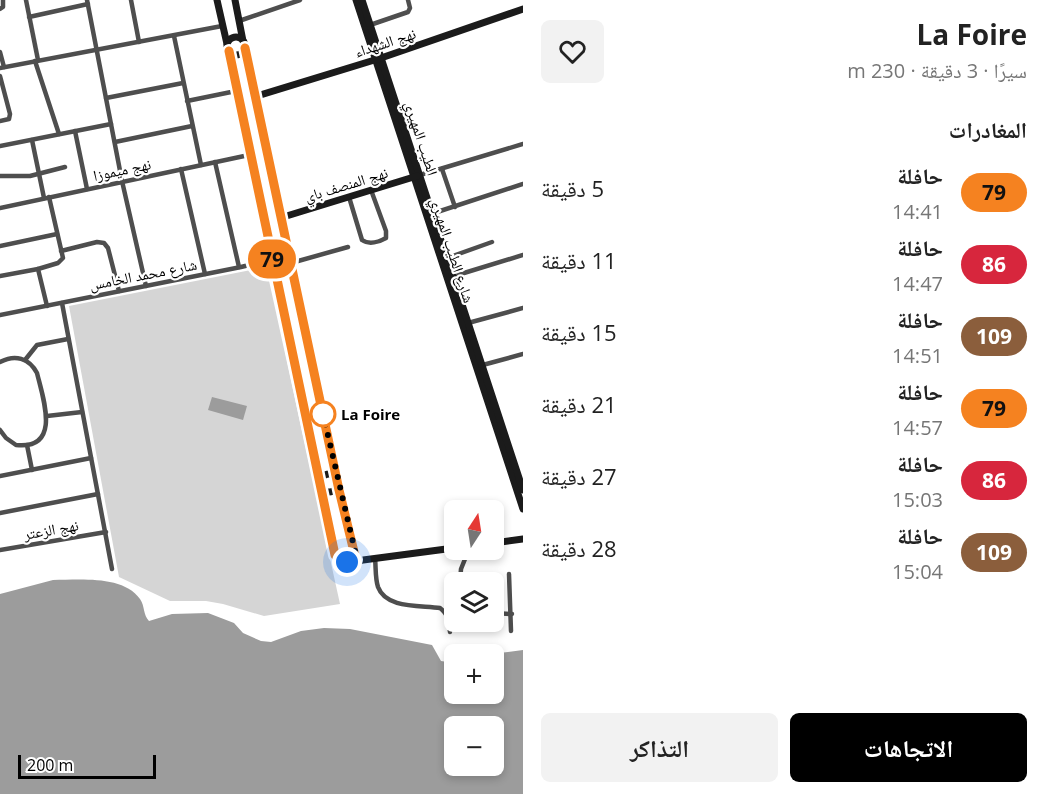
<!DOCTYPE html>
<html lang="ar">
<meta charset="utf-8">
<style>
:root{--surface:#fff;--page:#f2f2f2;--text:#222;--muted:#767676;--accent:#000}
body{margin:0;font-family:"Open Sans","Noto Naskh Arabic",sans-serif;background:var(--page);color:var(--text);direction:rtl;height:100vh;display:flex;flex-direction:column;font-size:22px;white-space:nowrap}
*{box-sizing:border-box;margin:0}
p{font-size:20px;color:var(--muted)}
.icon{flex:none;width:33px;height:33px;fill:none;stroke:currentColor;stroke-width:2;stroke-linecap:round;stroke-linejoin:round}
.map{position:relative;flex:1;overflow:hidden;direction:ltr}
.sheet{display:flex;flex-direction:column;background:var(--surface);width:522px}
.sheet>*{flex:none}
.badge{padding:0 12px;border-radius:20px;font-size:21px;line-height:39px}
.needle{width:39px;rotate:12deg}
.fabs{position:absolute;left:444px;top:500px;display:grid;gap:12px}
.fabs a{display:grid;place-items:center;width:60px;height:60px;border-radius:9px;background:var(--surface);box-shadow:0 3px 9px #0003;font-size:30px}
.scale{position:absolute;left:18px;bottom:15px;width:138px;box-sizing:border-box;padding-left:6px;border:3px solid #000;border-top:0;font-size:16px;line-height:21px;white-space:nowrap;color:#000;-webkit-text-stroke:4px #fff;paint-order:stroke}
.you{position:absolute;width:30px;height:30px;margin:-15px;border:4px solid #fff;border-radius:50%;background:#1a73e8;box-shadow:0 0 0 9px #1a73e833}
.map>.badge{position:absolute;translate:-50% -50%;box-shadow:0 0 0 3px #fff}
h2{padding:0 18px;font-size:22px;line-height:54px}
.round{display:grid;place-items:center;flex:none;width:63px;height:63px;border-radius:9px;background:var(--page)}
.summary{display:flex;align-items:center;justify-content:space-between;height:102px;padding:0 18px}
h1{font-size:28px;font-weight:700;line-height:45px}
.cta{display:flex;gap:12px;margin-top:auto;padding:12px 18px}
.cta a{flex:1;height:69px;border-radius:9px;background:var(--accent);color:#fff;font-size:24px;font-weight:700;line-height:69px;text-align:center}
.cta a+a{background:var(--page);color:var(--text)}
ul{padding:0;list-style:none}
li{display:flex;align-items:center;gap:18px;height:72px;padding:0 18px}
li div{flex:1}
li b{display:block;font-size:22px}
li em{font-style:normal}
li .badge{min-width:66px;font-weight:700;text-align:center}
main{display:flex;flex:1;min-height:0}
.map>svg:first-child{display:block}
</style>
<main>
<section class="sheet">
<div class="summary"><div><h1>La Foire</h1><p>سيرًا · 3 دقيقة · 230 m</p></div><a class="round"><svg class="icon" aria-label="heart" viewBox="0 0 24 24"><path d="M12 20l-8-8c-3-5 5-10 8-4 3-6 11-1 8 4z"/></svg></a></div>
<h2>المغادرات</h2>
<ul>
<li><span class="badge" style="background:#f58220;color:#111">79</span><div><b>حافلة</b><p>14:41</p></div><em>5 دقيقة</em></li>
<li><span class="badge" style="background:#d7263d;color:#fff">86</span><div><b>حافلة</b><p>14:47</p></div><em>11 دقيقة</em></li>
<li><span class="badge" style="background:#8b5e3c;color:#fff">109</span><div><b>حافلة</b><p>14:51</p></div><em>15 دقيقة</em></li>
<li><span class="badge" style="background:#f58220;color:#111">79</span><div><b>حافلة</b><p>14:57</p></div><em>21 دقيقة</em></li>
<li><span class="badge" style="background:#d7263d;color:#fff">86</span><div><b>حافلة</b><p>15:03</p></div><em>27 دقيقة</em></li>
<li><span class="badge" style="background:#8b5e3c;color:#fff">109</span><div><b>حافلة</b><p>15:04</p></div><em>28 دقيقة</em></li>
</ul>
<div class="cta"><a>الاتجاهات</a><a>التذاكر</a></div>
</section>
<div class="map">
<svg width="523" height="794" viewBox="0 0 523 794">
<rect width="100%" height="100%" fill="#fff"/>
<!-- green -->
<path fill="#d5d5d5" d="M 266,267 L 340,604 L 264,616 L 223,604 L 206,601 L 170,601 L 119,577 L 69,306 Z"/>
<!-- water -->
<g fill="#9c9c9c" fill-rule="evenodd">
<path d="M 212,397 L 247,406 L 243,420 L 208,410 Z"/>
<path d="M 53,580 C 79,580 123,575 140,599 C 145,606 143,615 149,621 L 172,614 L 208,613 L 234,623 L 243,633 L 261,641 L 271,642 L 301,631 L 324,628 L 350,629 L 432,645 L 441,661 L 454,663 L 454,693 L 494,693 L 494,654 L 491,654 L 523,650 L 523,794 L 0,794 L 0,594 ZM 454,726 L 494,726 L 494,765 L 454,765 Z"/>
</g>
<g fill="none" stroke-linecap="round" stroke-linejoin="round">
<!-- street -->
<g stroke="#4e4e4e" stroke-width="4.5">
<path d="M 26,0 L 38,60"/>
<path d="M 87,0 L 122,181 L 146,286"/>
<path d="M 131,0 L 139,42"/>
<path d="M 0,9 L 3,7 L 3,0"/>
<path d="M 29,17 L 88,4"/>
<path d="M 239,21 L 300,0"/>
<path d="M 370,25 L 408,12 L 410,8 L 408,0"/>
<path d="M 174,36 L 201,165"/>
<path d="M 0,52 L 4,67"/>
<path d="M 35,61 L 59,134"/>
<path d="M 0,68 L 222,26"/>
<path d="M 0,76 L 10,114 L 9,119 L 0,121"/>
<path d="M 106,98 L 183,83"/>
<path d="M 187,101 L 236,91"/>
<path d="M 75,131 L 87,189"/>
<path d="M 32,140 L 44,198"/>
<path d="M 115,142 L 192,126"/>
<path d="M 0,146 L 111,124"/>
<path d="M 215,162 L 239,267"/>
<path d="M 181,169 L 205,274"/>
<path d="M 442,169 L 455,207"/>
<path d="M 420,175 L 523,144"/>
<path d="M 0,176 L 30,176 L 65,167"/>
<path d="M 349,197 L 362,240 C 369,245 379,242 386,238 L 386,231 L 371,190"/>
<path d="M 0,208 L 249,155"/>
<path d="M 431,214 L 523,184"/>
<path d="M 0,246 L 57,234"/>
<path d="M 61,251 L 97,242 L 104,243 L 108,248 L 119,291"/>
<path d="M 447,258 L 492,242"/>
<path d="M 291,263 L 348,247"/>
<path d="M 0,276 L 38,269"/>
<path d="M 451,277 L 523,255"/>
<path d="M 62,303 L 112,569"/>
<path d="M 47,306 L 38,269 L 58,263 L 63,258 L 49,197"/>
<path d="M 0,315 L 241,267 L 290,255"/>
<path d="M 468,323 L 523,308"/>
<path d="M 25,360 L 37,345 L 68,339"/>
<path d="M 0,362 C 15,354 29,358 37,373 C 43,398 62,450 16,445 L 6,438 L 0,430"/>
<path d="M 479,366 L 523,354"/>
<path d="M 47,416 L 82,412"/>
<path d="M 27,445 L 32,470"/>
<path d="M 0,476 L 91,458"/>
<path d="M 0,513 L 98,494"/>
<path d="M 0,550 L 106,532"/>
<path d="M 375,558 C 376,567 375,578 378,587 C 386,609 421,605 440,608 C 448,614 449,621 450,632"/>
<path d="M 509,574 L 511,631"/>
<path d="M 460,582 L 461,569 L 469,549"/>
<path d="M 445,612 L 454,612"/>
<path d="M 494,613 L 512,614"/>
</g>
<!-- secondary -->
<g stroke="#1b1b1b" stroke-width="7">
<path d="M 217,0 L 227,44"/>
<path d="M 235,0 L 243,41"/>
<path d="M 356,0 L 523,509"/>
<path d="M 362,0 L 523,490"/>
<circle cx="236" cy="46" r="9"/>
<path d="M 245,47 L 356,560"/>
<path d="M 229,51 L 335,554 L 339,560 L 348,562 L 454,548"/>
<path d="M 254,97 L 381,58 L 523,9"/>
<path d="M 280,218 L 417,176"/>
<circle cx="329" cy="483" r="9"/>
<path d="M 494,543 L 523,539"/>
</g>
</g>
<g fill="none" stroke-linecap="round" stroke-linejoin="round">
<!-- line casing -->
<g stroke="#fff" stroke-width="14">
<path id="line" d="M 229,51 L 335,555 L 342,562 L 356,560 L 339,490 L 245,48"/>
</g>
<!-- line -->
<use href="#line" stroke="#f58220" stroke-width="9"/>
<!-- walk -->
<path stroke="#000" stroke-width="6" stroke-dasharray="0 10.8" d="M 323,414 L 355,551 L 356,560 L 347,562"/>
</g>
<!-- markers -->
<circle fill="#fff" stroke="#f58220" stroke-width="3" cx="323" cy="414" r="12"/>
<g text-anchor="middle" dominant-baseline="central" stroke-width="4.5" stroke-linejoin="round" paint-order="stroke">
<!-- street labels -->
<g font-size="15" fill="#000" stroke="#fff">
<text transform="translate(385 42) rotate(-18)">نهج الشهداء</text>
<text transform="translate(422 138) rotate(72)">الطيب المهيري</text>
<text transform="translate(122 169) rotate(-12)">نهج ميموزا</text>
<text transform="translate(346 184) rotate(-17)">نهج المنصف باي</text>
<text transform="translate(453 250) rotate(72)">شارع الطيب المهيري</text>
<text transform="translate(143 274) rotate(-11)">شارع محمد الخامس</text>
<text transform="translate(51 529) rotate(-10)">نهج الزعتر</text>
</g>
<!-- stop labels -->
<g font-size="15" font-weight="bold" fill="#000" stroke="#fff" text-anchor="start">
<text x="341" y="414">La Foire</text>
</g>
</g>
</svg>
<div class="fabs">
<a><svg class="needle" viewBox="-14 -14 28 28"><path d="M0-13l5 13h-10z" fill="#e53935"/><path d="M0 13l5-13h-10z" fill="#767676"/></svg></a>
<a><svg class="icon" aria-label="layers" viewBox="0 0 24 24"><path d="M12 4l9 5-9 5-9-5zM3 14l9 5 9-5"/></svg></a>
<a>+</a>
<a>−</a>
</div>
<div class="scale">200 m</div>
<div class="you" style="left:347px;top:562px"></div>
<b class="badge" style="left:272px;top:259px;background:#f58220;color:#111">79</b>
</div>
</main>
